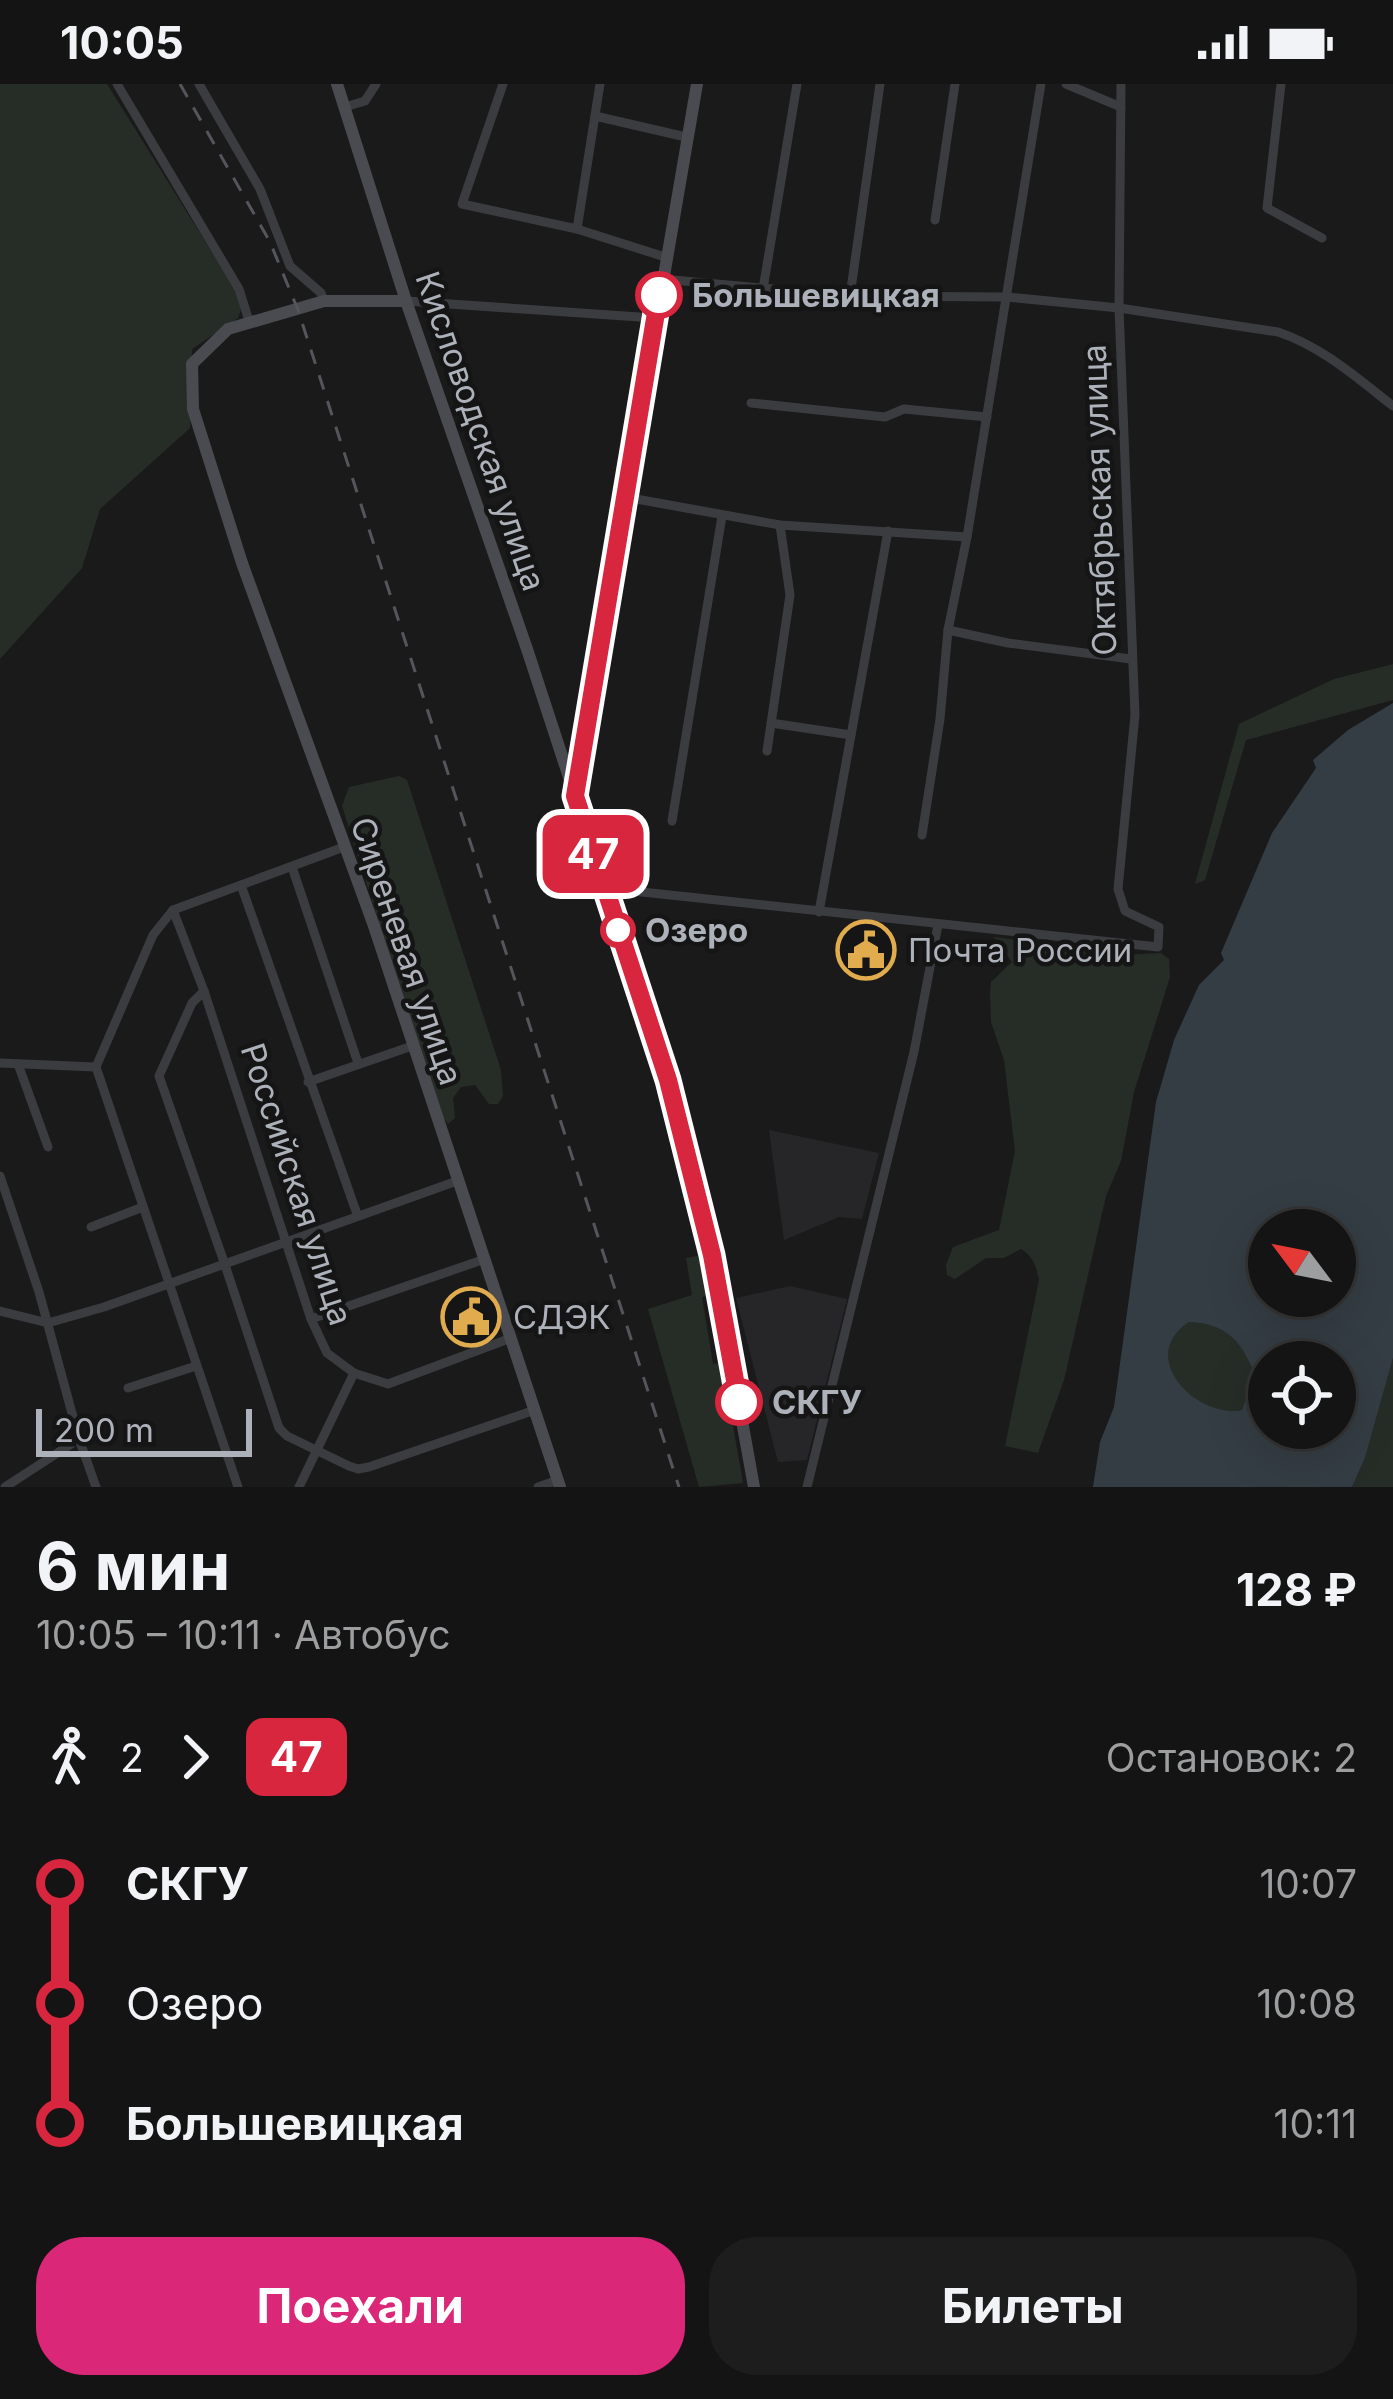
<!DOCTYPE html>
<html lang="ru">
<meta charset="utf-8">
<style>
:root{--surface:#141414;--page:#1d1d1d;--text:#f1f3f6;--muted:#9d9ea0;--line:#333334;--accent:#db2777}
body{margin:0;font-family:Inter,sans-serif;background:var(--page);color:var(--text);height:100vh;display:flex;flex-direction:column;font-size:45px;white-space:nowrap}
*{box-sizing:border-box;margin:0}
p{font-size:39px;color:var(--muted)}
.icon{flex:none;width:66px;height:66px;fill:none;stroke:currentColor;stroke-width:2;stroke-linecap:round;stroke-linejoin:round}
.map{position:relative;height:1403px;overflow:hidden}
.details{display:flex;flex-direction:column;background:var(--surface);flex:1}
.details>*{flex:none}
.badge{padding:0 24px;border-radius:18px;font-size:42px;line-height:78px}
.needle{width:78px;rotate:302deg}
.fabs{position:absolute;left:1248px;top:1125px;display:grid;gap:24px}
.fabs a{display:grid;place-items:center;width:108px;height:108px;border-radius:50%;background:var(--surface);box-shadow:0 12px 48px #0002,0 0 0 3px var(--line);font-size:60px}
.scale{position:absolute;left:36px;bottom:30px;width:216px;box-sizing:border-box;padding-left:12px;border:6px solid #adb1ba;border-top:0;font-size:33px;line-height:42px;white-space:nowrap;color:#adb1ba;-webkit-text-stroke:9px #151516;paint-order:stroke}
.map>.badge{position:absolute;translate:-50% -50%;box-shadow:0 0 0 6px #fff}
.legs{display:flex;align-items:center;gap:18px;height:132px;padding:0 36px;font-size:39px}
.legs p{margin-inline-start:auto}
.overview{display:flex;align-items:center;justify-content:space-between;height:204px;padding:0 36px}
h1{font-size:66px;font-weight:700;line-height:90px}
.primary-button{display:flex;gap:24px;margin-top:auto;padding:24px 36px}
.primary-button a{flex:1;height:138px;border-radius:48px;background:var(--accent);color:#fff;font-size:48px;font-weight:700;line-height:138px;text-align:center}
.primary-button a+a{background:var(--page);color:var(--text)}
ul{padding:0 36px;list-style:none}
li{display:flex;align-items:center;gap:42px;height:120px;font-size:45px}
li i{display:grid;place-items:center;width:18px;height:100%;margin:0 15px;background:currentColor}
li i::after{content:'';width:30px;height:30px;margin:-15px;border:9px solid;border-radius:50%;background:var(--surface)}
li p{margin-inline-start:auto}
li:first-child i{background:linear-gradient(#0000 50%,currentColor 0)}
li:last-child i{background:linear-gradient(currentColor 50%,#0000 0)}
.status{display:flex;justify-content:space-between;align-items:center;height:84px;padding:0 60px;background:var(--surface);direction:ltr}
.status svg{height:33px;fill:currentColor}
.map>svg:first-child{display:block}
</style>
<div class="status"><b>10:05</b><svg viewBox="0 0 49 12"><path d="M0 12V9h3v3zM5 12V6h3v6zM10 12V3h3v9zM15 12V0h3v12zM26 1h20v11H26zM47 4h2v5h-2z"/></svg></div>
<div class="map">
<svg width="1393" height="1403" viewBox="0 0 1393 1403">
<rect width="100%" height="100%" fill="#1a1a1b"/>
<!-- built -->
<g fill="#262628">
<path d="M 769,1046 L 879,1069 L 862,1135 L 839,1133 L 784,1156 Z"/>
<path d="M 790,1202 L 847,1215 L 807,1376 L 778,1378 L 736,1214 Z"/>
</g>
<!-- green -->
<g fill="#262d27">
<path d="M 0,0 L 107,0 L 236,207 L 241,226 L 238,234 L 192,265 L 190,344 L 100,425 L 82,484 L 0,575 Z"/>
<path d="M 1393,580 L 1393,616 L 1246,656 L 1205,796 L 1195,800 L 1239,640 L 1334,595 Z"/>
<path d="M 399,692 L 407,696 L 501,986 L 503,1012 L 498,1020 L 489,1020 L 475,1001 L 461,1003 L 453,1014 L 455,1034 L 448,1040 L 439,1028 L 342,722 L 349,703 Z"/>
<path d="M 994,853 L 1124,871 L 1161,869 L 1169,875 L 1170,893 L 1134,1008 L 1121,1077 L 1106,1112 L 1064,1296 L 1038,1369 L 1005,1362 L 1039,1196 C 1037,1183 1032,1171 1021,1165 L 1004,1174 L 986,1174 L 955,1195 L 947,1191 L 946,1181 L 953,1163 L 999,1146 L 1015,1067 L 1004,976 L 991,938 L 990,909 L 991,898 L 1012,878 Z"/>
<path d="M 703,1171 L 710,1211 L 702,1213 L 713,1280 L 722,1279 L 743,1399 L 699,1403 L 648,1225 L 692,1211 L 686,1174 Z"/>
<path d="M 1189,1238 C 1225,1240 1240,1255 1254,1287 L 1242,1326 C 1196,1335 1136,1274 1189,1238 Z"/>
<path d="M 1393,1274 L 1393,1403 L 1352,1403 L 1365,1374 Z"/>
</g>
<!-- water -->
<path fill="#343d43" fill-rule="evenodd" d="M 1393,619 L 1393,1274 L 1365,1374 L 1352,1403 L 1093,1403 L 1100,1358 L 1114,1323 L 1156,1018 L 1174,956 L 1199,901 L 1224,876 L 1221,869 L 1272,749 L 1316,684 L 1313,676 L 1348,646 ZM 1269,1146 L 1335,1146 L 1335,1212 L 1269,1212 ZM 1189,1238 C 1225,1240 1240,1255 1254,1288 L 1242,1326 C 1196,1335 1136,1273 1189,1238 ZM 1269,1278 L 1335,1278 L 1335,1344 L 1269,1344 Z"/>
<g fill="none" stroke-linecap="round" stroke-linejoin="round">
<!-- street -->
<g stroke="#3b3c40" stroke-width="9">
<path d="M 117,0 L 239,205 L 250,240"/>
<path d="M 199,0 L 260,105 L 290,182 L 321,209 L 324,217"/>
<path d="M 503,0 L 462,120 L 577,145 L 665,173"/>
<path d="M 1066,0 L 1121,23"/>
<path d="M 1281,0 L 1267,124 L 1322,154"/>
<path d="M 345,23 L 365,17 L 376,0"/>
<path d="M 595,32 L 686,53"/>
<path d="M 935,136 L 955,0"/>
<path d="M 577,145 L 600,0"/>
<path d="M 662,195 L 850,212 L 1007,213 L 1119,224 L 1278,248 C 1321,262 1357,294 1393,322"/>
<path d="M 763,205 L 797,0"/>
<path d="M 850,212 L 880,0"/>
<path d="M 406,217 L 654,234"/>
<path d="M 751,319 L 885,333 L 904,325 L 987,333"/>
<path d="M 625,413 L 780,441 L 967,453"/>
<path d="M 948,546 L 1008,559 L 1131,575"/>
<path d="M 771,639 L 851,651"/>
<path d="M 767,667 L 790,511 L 780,441"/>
<path d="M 672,737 L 722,432"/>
<path d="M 922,751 L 940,635 L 948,546 L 967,453 L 1041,0"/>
<path d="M 292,783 L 358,979"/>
<path d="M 241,801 L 357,1130"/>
<path d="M 604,804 L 1158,863 L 1159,843 L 1125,827 L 1118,805 L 1135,631 L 1119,224 L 1121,0"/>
<path d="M 173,826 L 204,907 L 311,1235 L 327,1269 L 354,1289 L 388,1300 L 511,1254"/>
<path d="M 819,828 L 888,447"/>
<path d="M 204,907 L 192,919 L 159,992 L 224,1178"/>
<path d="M 0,979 L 96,983"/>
<path d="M 18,980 L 48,1063"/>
<path d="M 308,998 L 412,962"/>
<path d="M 0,1092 L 39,1208 L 79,1355 L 96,1403"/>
<path d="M 91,1143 L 143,1123"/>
<path d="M 226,1184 L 279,1344 L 287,1352 L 349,1382 L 358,1385 L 369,1383 L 535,1326"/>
<path d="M 0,1227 L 48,1239 L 104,1223 L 457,1097"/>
<path d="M 311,1235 L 485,1175"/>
<path d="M 128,1304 L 196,1282"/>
<path d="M 5,1403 L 79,1355"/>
<path d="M 238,1403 L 96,983 L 153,851 L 173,826 L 344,763"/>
<path d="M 299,1403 L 354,1289"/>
<path d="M 538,1403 L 558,1396"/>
<path d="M 807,1403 L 914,968 L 938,841"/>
</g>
<!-- secondary -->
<g stroke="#494b50" stroke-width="12">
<path d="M 337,0 L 406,217 L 527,565 L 668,996 L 712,1171 L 754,1403"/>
<path d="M 406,217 L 324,217 L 228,245 L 192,280 L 193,325 L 242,479 L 374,842 L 560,1403"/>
<path d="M 576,704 L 697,0"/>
</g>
<!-- rail -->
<path stroke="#54565b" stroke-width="3" stroke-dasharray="15 12" stroke-linecap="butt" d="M 180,0 L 270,158 L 298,226 L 679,1403"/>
</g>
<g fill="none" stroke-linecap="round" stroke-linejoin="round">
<!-- line-1 casing -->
<g stroke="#fff" stroke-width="27">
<path id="line-1" d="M 659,211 L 575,712 L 668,996 L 712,1171 L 739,1318"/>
</g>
<!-- line-1 -->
<use href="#line-1" stroke="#d7263d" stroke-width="18"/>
</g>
<!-- icons -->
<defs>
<g id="civic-ring" transform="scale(3)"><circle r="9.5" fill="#151516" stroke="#e0ac4d" stroke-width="1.5"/><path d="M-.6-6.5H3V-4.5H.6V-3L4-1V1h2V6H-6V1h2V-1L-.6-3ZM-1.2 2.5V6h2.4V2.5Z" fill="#e0ac4d"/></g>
</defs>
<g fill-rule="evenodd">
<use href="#civic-ring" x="866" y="866"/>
<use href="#civic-ring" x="471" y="1233"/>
</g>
<!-- markers -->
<g fill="#fff" stroke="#d7263d" stroke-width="6">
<circle cx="659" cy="211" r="21"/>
<circle cx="618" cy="846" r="15"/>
<circle cx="739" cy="1318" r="21"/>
</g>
<g text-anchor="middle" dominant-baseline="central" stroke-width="9" stroke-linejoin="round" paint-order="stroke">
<!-- stop labels -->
<g font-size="33" font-weight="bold" fill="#adb1ba" stroke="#151516" text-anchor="start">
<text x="692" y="211">Большевицкая</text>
<text x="645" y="846">Озеро</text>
<text x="772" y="1318">СКГУ</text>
</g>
<!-- street labels -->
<g font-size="33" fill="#adb1ba" stroke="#151516">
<text transform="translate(481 347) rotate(71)">Кисловодская улица</text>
<text transform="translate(1099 416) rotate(-92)">Октябрьская улица</text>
<text transform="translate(407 867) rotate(71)">Сиреневая улица</text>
<text transform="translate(297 1100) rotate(72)">Российская улица</text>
</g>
<!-- poi labels -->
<g font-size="33" fill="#adb1ba" stroke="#151516" text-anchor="start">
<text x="908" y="866">Почта России</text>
<text x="513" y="1233">СДЭК</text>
</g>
</g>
</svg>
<div class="fabs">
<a><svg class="needle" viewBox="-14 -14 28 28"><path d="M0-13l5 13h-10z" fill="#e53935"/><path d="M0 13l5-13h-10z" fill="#9d9ea0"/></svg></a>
<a><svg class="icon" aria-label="locate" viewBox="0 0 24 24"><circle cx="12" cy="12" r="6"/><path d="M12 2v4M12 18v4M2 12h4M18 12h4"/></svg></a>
</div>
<div class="scale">200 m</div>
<b class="badge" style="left:593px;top:770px;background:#d7263d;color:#fff">47</b>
</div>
<section class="details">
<div class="overview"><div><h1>6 мин</h1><p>10:05 – 10:11 · Автобус</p></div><b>128 ₽</b></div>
<div class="legs"><svg class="icon" aria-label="walk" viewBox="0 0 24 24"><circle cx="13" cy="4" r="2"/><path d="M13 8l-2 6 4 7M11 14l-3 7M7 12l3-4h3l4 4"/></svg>2<svg class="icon" aria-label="forward" viewBox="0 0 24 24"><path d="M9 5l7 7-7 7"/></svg><b class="badge" style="background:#d7263d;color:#fff">47</b><p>Остановок: 2</p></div>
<ul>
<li><i style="color:#d7263d"></i><b>СКГУ</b><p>10:07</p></li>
<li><i style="color:#d7263d"></i><span>Озеро</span><p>10:08</p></li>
<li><i style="color:#d7263d"></i><b>Большевицкая</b><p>10:11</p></li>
</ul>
<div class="primary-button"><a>Поехали</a><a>Билеты</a></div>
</section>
